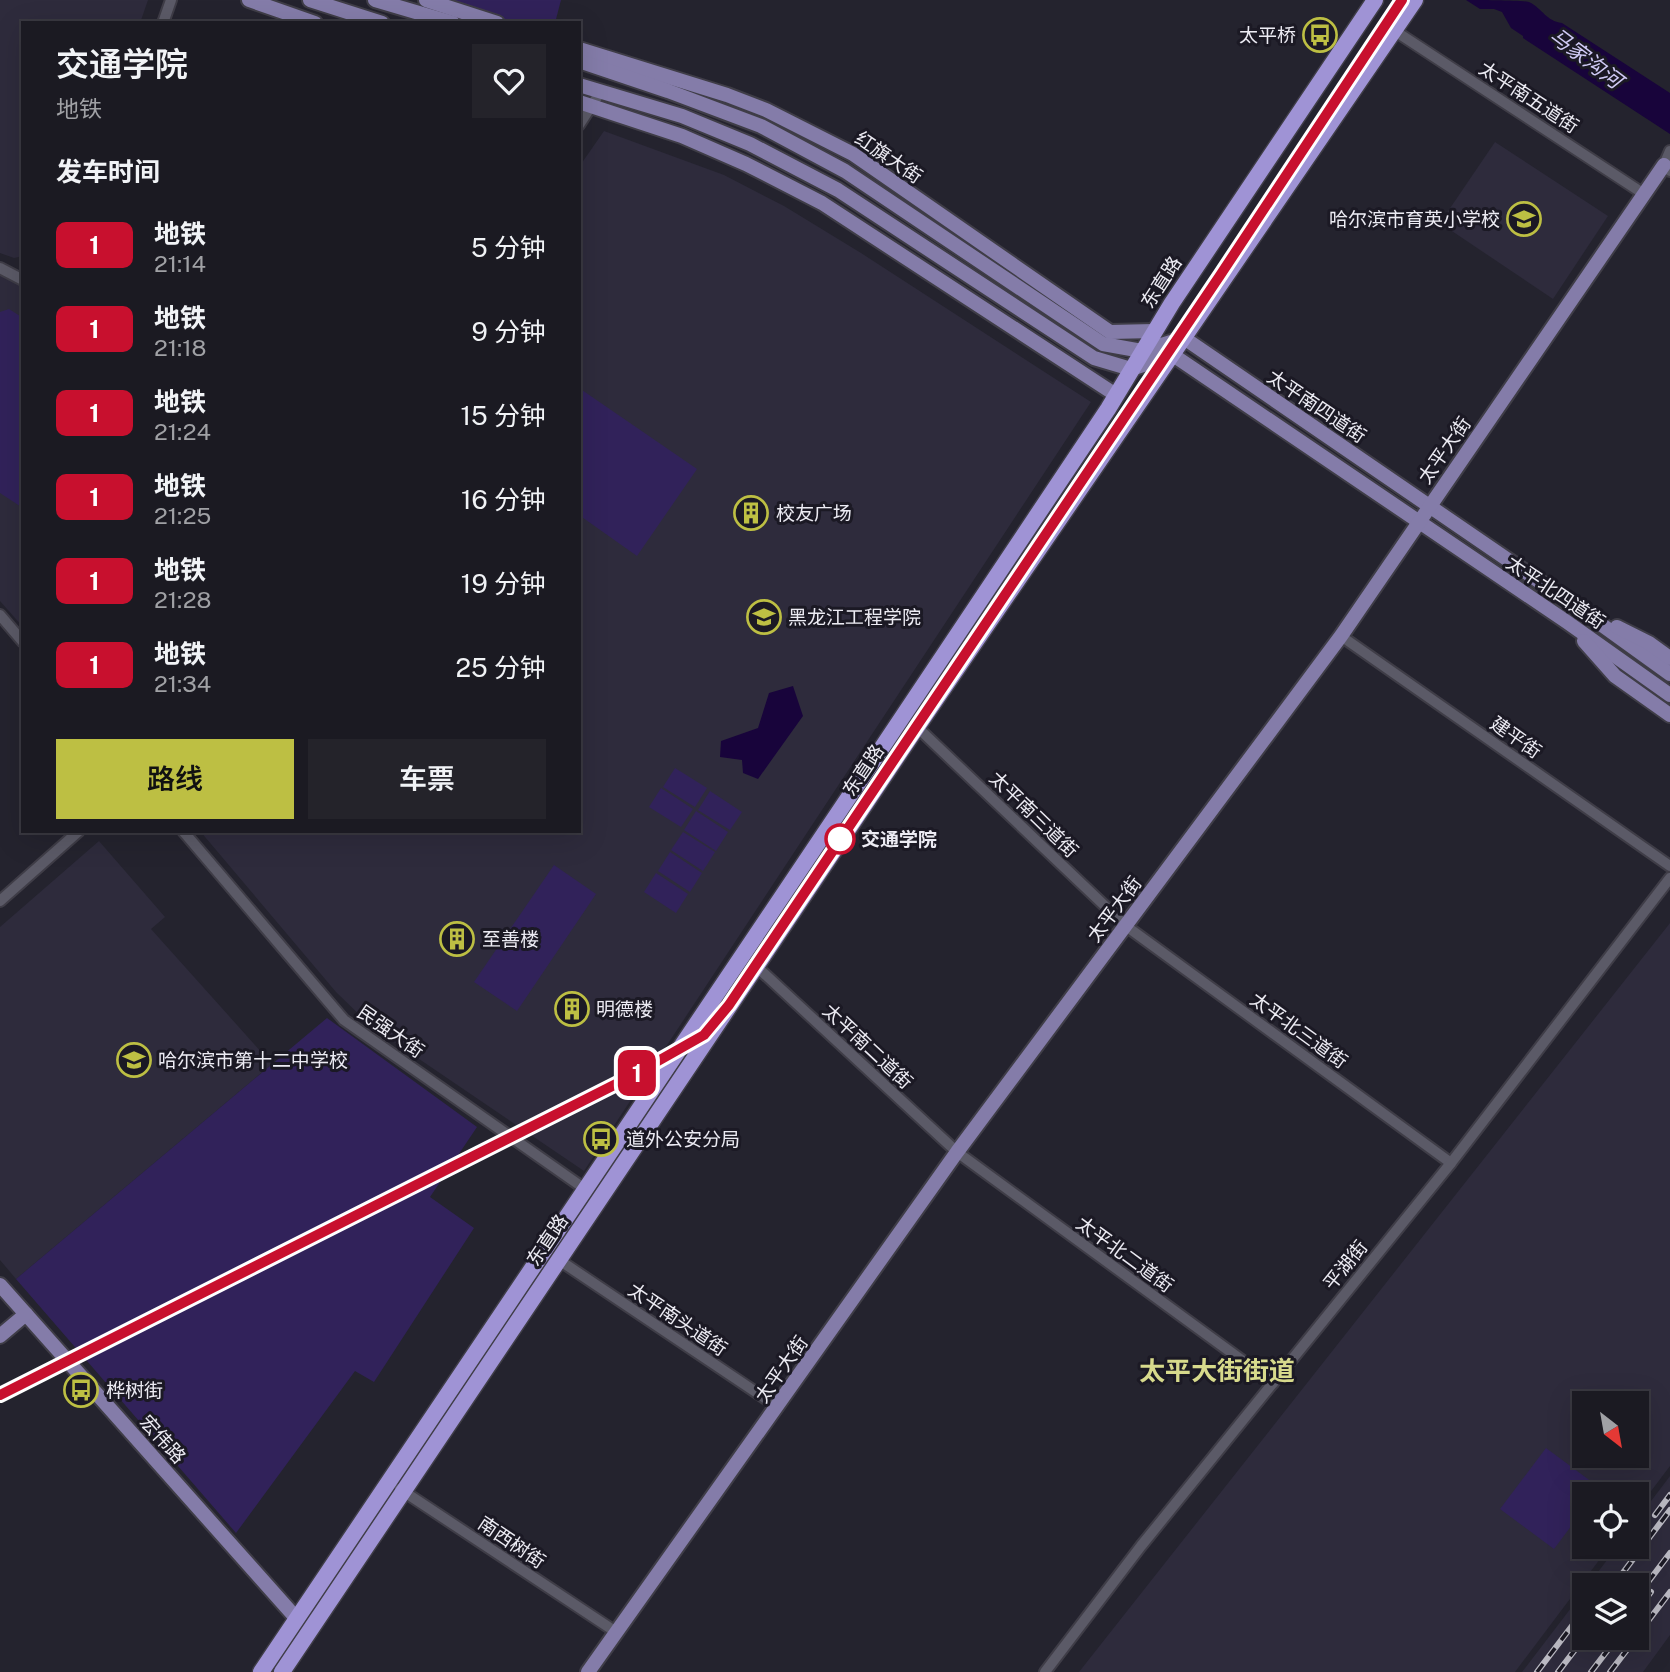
<!DOCTYPE html>
<html lang="zh">
<meta charset="utf-8">
<style>
:root{--surface:#1b1a22;--page:#24232a;--text:#f1f3f6;--muted:#a0a1a5;--line:#393840;--accent:#bdbf43}
body{margin:0;font-family:"Public Sans","Noto Sans SC",sans-serif;background:var(--page);color:var(--text);height:100vh;display:flex;flex-direction:column;font-size:26px;white-space:nowrap}
*{box-sizing:border-box;margin:0}
p{font-size:23px;color:var(--muted)}
.icon{flex:none;width:38px;height:38px;fill:none;stroke:currentColor;stroke-width:2;stroke-linecap:round;stroke-linejoin:round}
.map{position:relative;flex:1;overflow:hidden}
.details{position:absolute;left:21px;top:21px;width:560px;height:812px;display:flex;flex-direction:column;background:var(--surface);border-radius:0px;box-shadow:0 7px 28px #0002,0 0 0 2px var(--line)}
.details>*{flex:none}
.badge{padding:0 14px;border-radius:10px;font-size:24px;line-height:46px}
.needle{width:46px;rotate:149deg}
.tools{position:absolute;left:1572px;top:1391px;display:grid;gap:14px}
.tools a{display:grid;place-items:center;width:77px;height:77px;border-radius:0px;background:var(--surface);box-shadow:0 7px 28px #0002,0 0 0 2px var(--line);font-size:35px}
.map>.badge{position:absolute;translate:-50% -50%;box-shadow:0 0 0 4px #fff}
h2{padding:0 35px;font-size:26px;line-height:63px}
.round{display:grid;place-items:center;flex:none;width:74px;height:74px;border-radius:0px;background:var(--page)}
.headline{display:flex;align-items:center;justify-content:space-between;height:119px;padding:0 35px}
h1{font-size:33px;font-weight:600;line-height:52px}
.primary-button{display:flex;gap:14px;margin-top:auto;padding:14px 35px}
.primary-button a{flex:1;height:80px;border-radius:0px;background:var(--accent);color:#111;font-size:28px;font-weight:600;line-height:80px;text-align:center}
.primary-button a+a{background:var(--page);color:var(--text)}
ul{padding:0;list-style:none}
li{display:flex;align-items:center;gap:21px;height:84px;padding:0 35px}
li div{flex:1}
li b{display:block;font-size:26px}
li em{font-style:normal}
li .badge{min-width:77px;font-weight:700;text-align:center}
.map>svg:first-child{display:block}
</style>
<div class="map">
<svg width="1670" height="1672" viewBox="0 0 1670 1672">
<rect width="100%" height="100%" fill="#24232e"/>
<!-- built -->
<g fill="#2e2b3c" fill-rule="evenodd">
<path d="M 0,0 L 148,0 L 140,23 L 23,23 L 23,256 L 14,258 L 0,253 Z"/>
<path d="M 604,131 L 724,175 L 784,206 L 861,253 L 1091,402 L 584,1171 L 372,1027 L 336,992 L 200,831 L 579,831 L 579,167 Z"/>
<path d="M 1495,142 L 1608,216 L 1553,299 L 1440,223 Z"/>
<path d="M 0,270 L 23,281 L 23,627 L 0,601 Z"/>
<path d="M 99,841 L 165,917 L 151,929 L 272,1064 L 16,1279 L 0,1260 L 0,927 Z"/>
<path d="M 1670,923 L 1670,1466 L 1636,1511 L 1636,1494 L 1584,1494 L 1584,1547 L 1609,1547 L 1515,1672 L 1079,1672 ZM 1584,1404 L 1636,1404 L 1636,1456 L 1584,1456 Z"/>
<path d="M 1670,1476 L 1670,1635 L 1643,1672 L 1522,1672 L 1584,1591 L 1584,1638 L 1636,1638 L 1636,1586 L 1588,1585 L 1617,1547 L 1636,1547 L 1636,1521 Z"/>
</g>
<!-- green -->
<g fill="#31225a">
<path d="M 432,0 L 561,0 L 555,23 L 499,23 Z"/>
<path d="M 9,309 L 23,318 L 23,508 L 0,493 L 0,312 Z"/>
<path d="M 579,388 L 697,469 L 637,556 L 579,515 Z"/>
<path d="M 675,768 L 707,788 L 695,807 L 663,787 Z"/>
<path d="M 661,788 L 693,809 L 681,827 L 649,807 Z"/>
<path d="M 710,791 L 742,812 L 730,830 L 698,810 Z"/>
<path d="M 696,811 L 728,832 L 716,851 L 684,830 Z"/>
<path d="M 683,832 L 715,852 L 703,871 L 671,850 Z"/>
<path d="M 670,852 L 702,873 L 690,892 L 658,871 Z"/>
<path d="M 554,865 L 596,894 L 517,1011 L 474,982 Z"/>
<path d="M 656,873 L 688,894 L 676,913 L 644,892 Z"/>
<path d="M 327,1018 L 477,1127 L 430,1197 L 474,1228 L 374,1382 L 355,1371 L 236,1533 L 16,1279 Z"/>
<path d="M 1546,1448 L 1600,1488 L 1595,1494 L 1584,1494 L 1584,1509 L 1554,1549 L 1500,1509 Z"/>
</g>
<!-- water -->
<g fill="#18043b">
<path d="M 1466,0 C 1481,0 1518,0 1529,2 C 1543,9 1546,21 1562,23 L 1670,93 L 1670,134 L 1523,38 L 1523,36 L 1511,28 L 1502,12 L 1494,9 L 1480,9 Z"/>
<path d="M 793,686 L 803,716 L 758,779 L 743,773 L 742,760 L 720,757 L 721,741 L 758,728 L 769,693 Z"/>
</g>
<g fill="none" stroke-linecap="round" stroke-linejoin="round">
<!-- minor casing -->
<g stroke="#3f3d47" stroke-width="14">
<g id="minor">
<path d="M 163,23 L 171,0"/>
<path d="M 1395,31 L 1644,194"/>
<path d="M 579,125 L 601,91"/>
<path d="M 1670,151 L 1664,165 L 1670,171"/>
<path d="M 0,268 L 23,280"/>
<path d="M 0,615 L 23,642"/>
<path d="M 1341,636 L 1670,866"/>
<path d="M 917,727 L 1126,926 L 1451,1163"/>
<path d="M 183,831 L 344,1020 L 585,1189"/>
<path d="M 0,901 L 79,831"/>
<path d="M 756,966 L 957,1152 L 1273,1383"/>
<path d="M 559,1260 L 778,1407"/>
<path d="M 400,1489 L 616,1632"/>
<path d="M 1045,1672 L 1141,1546 L 1451,1163 L 1670,878"/>
</g>
</g>
<!-- major casing -->
<g stroke="#3f3d47" stroke-width="18">
<g id="major">
<path d="M 249,0 L 315,23"/>
<path d="M 310,0 L 382,23"/>
<path d="M 375,0 L 453,23"/>
<path d="M 426,0 L 497,23"/>
<path d="M 579,49 L 727,95 L 766,110 L 853,154 L 1110,332 L 1154,331"/>
<path d="M 579,61 L 668,91 L 761,126 L 845,171 L 1103,344 L 1142,351 L 1184,338 L 1584,612 L 1670,674"/>
<path d="M 579,85 L 682,116 L 750,144 L 838,190 L 1094,358 L 1131,369 L 1173,355 L 1567,622 L 1670,695"/>
<path d="M 579,102 L 682,136 L 746,164 L 822,203 L 1116,395"/>
<path d="M 1617,627 L 1649,643 L 1670,658"/>
<path d="M 1584,641 L 1615,676 L 1670,715"/>
<path d="M 0,1285 L 297,1619"/>
<path d="M 0,1336 L 26,1314"/>
<path d="M 588,1672 L 957,1152 L 1341,636 L 1664,165"/>
</g>
</g>
<!-- highway casing -->
<g stroke="#3f3d47" stroke-width="19">
<g id="highway">
<path d="M 261,1672 L 869,767 L 1108,409 L 1172,303 L 1375,0"/>
<path d="M 282,1672 L 917,727 L 1415,0"/>
</g>
</g>
<!-- minor -->
<use href="#minor" stroke="#5b5a67" stroke-width="10"/>
<!-- major -->
<use href="#major" stroke="#847ca9" stroke-width="14"/>
<!-- highway -->
<use href="#highway" stroke="#9f93d5" stroke-width="16"/>
<!-- rail casing -->
<g stroke="#bab9c2" stroke-width="6">
<g id="rail">
<path d="M 1655,1515 L 1670,1495"/>
<path d="M 1613,1586 L 1670,1510"/>
<path d="M 1636,1598 L 1670,1553"/>
<path d="M 1636,1612 L 1651,1592"/>
<path d="M 1636,1637 L 1670,1592"/>
<path d="M 1537,1672 L 1584,1610"/>
<path d="M 1558,1672 L 1584,1638"/>
<path d="M 1591,1672 L 1617,1638"/>
<path d="M 1610,1672 L 1636,1638"/>
</g>
</g>
<!-- rail -->
<use href="#rail" stroke="#1b1924" stroke-width="3.5" stroke-dasharray="10" stroke-linecap="butt"/>
</g>
<g fill="none" stroke-linecap="round" stroke-linejoin="round">
<!-- line casing -->
<g stroke="#fff" stroke-width="16">
<path id="line" d="M 0,1395 L 628,1078 L 704,1035 L 729,1005 L 1221,274 L 1402,0"/>
</g>
<!-- line -->
<use href="#line" stroke="#c8102e" stroke-width="10"/>
</g>
<!-- icons -->
<defs>
<g id="bus-ring" transform="scale(1.75)"><circle r="9.5" fill="#1b1924" stroke="#bdbf43" stroke-width="1.5"/><path d="M-5-6H5V4H4V6H2V4H-2V6H-4V4H-5ZM-3.5-4V0h7V-4ZM-3.5 1.2v1.5H-2V1.2ZM2 1.2v1.5H3.5V1.2Z" fill="#bdbf43"/></g>
<g id="school-ring" transform="scale(1.75)"><circle r="9.5" fill="#1b1924" stroke="#bdbf43" stroke-width="1.5"/><path d="M0-5L7-2L0 1L-7-2ZM-4 1L0 2.5L4 1V4Q0 6-4 4Z" fill="#bdbf43"/></g>
<g id="building-ring" transform="scale(1.75)"><circle r="9.5" fill="#1b1924" stroke="#bdbf43" stroke-width="1.5"/><path d="M-4-6H4V6H1V3H-1V6H-4ZM-2.5-4.3h1.7v1.8h-1.7ZM.8-4.3h1.7v1.8H.8ZM-2.5-1h1.7V.8h-1.7ZM.8-1h1.7V.8H.8Z" fill="#bdbf43"/></g>
<g id="university-ring" transform="scale(1.75)"><circle r="9.5" fill="#1b1924" stroke="#bdbf43" stroke-width="1.5"/><path d="M0-5L7-2L0 1L-7-2ZM-4 1L0 2.5L4 1V4Q0 6-4 4Z" fill="#bdbf43"/></g>
</defs>
<g fill-rule="evenodd">
<use href="#bus-ring" x="1320" y="35"/>
<use href="#school-ring" x="1524" y="219"/>
<use href="#building-ring" x="751" y="513"/>
<use href="#university-ring" x="764" y="617"/>
<use href="#building-ring" x="457" y="939"/>
<use href="#building-ring" x="572" y="1009"/>
<use href="#school-ring" x="134" y="1060"/>
<use href="#bus-ring" x="601" y="1139"/>
<use href="#bus-ring" x="81" y="1390"/>
</g>
<!-- markers -->
<circle fill="#fff" stroke="#c8102e" stroke-width="3.5" cx="840" cy="839" r="14"/>
<g text-anchor="middle" dominant-baseline="central" stroke-width="6" stroke-linejoin="round" paint-order="stroke">
<!-- poi labels -->
<g font-size="19" fill="#ecebf3" stroke="#1b1924" text-anchor="start">
<text x="1296" y="35" text-anchor="end">太平桥</text>
<text x="1500" y="219" text-anchor="end">哈尔滨市育英小学校</text>
<text x="776" y="513">校友广场</text>
<text x="788" y="617">黑龙江工程学院</text>
<text x="482" y="939">至善楼</text>
<text x="596" y="1009">明德楼</text>
<text x="158" y="1060">哈尔滨市第十二中学校</text>
<text x="626" y="1139">道外公安分局</text>
<text x="106" y="1390">桦树街</text>
</g>
<!-- street labels -->
<g font-size="19" fill="#ecebf3" stroke="#1b1924">
<text transform="translate(1529 97) rotate(33)">太平南五道街</text>
<text transform="translate(889 157) rotate(34)">红旗大街</text>
<text transform="translate(1161 282) rotate(-57)">东直路</text>
<text transform="translate(1317 406) rotate(34)">太平南四道街</text>
<text transform="translate(1444 450) rotate(-55)">太平大街</text>
<text transform="translate(1556 592) rotate(34)">太平北四道街</text>
<text transform="translate(1516 737) rotate(35)">建平街</text>
<text transform="translate(863 770) rotate(-56)">东直路</text>
<text transform="translate(1034 814) rotate(44)">太平南三道街</text>
<text transform="translate(1114 909) rotate(-53)">太平大街</text>
<text transform="translate(1299 1030) rotate(36)">太平北三道街</text>
<text transform="translate(391 1031) rotate(35)">民强大街</text>
<text transform="translate(868 1046) rotate(43)">太平南二道街</text>
<text transform="translate(547 1240) rotate(-56)">东直路</text>
<text transform="translate(1125 1254) rotate(36)">太平北二道街</text>
<text transform="translate(1345 1265) rotate(-51)">平湖街</text>
<text transform="translate(678 1319) rotate(34)">太平南头道街</text>
<text transform="translate(781 1369) rotate(-55)">太平大街</text>
<text transform="translate(163 1439) rotate(48)">宏伟路</text>
<text transform="translate(512 1542) rotate(34)">南西树街</text>
</g>
<!-- stop labels -->
<g font-size="19" font-weight="bold" fill="#ecebf3" stroke="#1b1924" text-anchor="start">
<text x="861" y="839">交通学院</text>
</g>
<!-- water labels -->
<g font-size="21" font-style="italic" fill="#d1cbf6" stroke="#1b1924">
<text transform="translate(1586 58) rotate(37)">马家沟河</text>
</g>
<!-- district labels -->
<g font-size="26" font-weight="bold" fill="#d7da8c" stroke="#1b1924">
<text x="1217" y="1370">太平大街街道</text>
</g>
</g>
</svg>
<div class="tools">
<a><svg class="needle" viewBox="-14 -14 28 28"><path d="M0-13l5 13h-10z" fill="#e53935"/><path d="M0 13l5-13h-10z" fill="#a0a1a5"/></svg></a>
<a><svg class="icon" aria-label="locate" viewBox="0 0 24 24"><circle cx="12" cy="12" r="6"/><path d="M12 2v4M12 18v4M2 12h4M18 12h4"/></svg></a>
<a><svg class="icon" aria-label="layers" viewBox="0 0 24 24"><path d="M12 4l9 5-9 5-9-5zM3 14l9 5 9-5"/></svg></a>
</div>
<b class="badge" style="left:637px;top:1073px;background:#c8102e;color:#fff">1</b>
<section class="details">
<div class="headline"><div><h1>交通学院</h1><p>地铁</p></div><a class="round"><svg class="icon" aria-label="heart" viewBox="0 0 24 24"><path d="M12 20l-8-8c-3-5 5-10 8-4 3-6 11-1 8 4z"/></svg></a></div>
<h2>发车时间</h2>
<ul>
<li><span class="badge" style="background:#c8102e;color:#fff">1</span><div><b>地铁</b><p>21:14</p></div><em>5 分钟</em></li>
<li><span class="badge" style="background:#c8102e;color:#fff">1</span><div><b>地铁</b><p>21:18</p></div><em>9 分钟</em></li>
<li><span class="badge" style="background:#c8102e;color:#fff">1</span><div><b>地铁</b><p>21:24</p></div><em>15 分钟</em></li>
<li><span class="badge" style="background:#c8102e;color:#fff">1</span><div><b>地铁</b><p>21:25</p></div><em>16 分钟</em></li>
<li><span class="badge" style="background:#c8102e;color:#fff">1</span><div><b>地铁</b><p>21:28</p></div><em>19 分钟</em></li>
<li><span class="badge" style="background:#c8102e;color:#fff">1</span><div><b>地铁</b><p>21:34</p></div><em>25 分钟</em></li>
</ul>
<div class="primary-button"><a>路线</a><a>车票</a></div>
</section>
</div>
